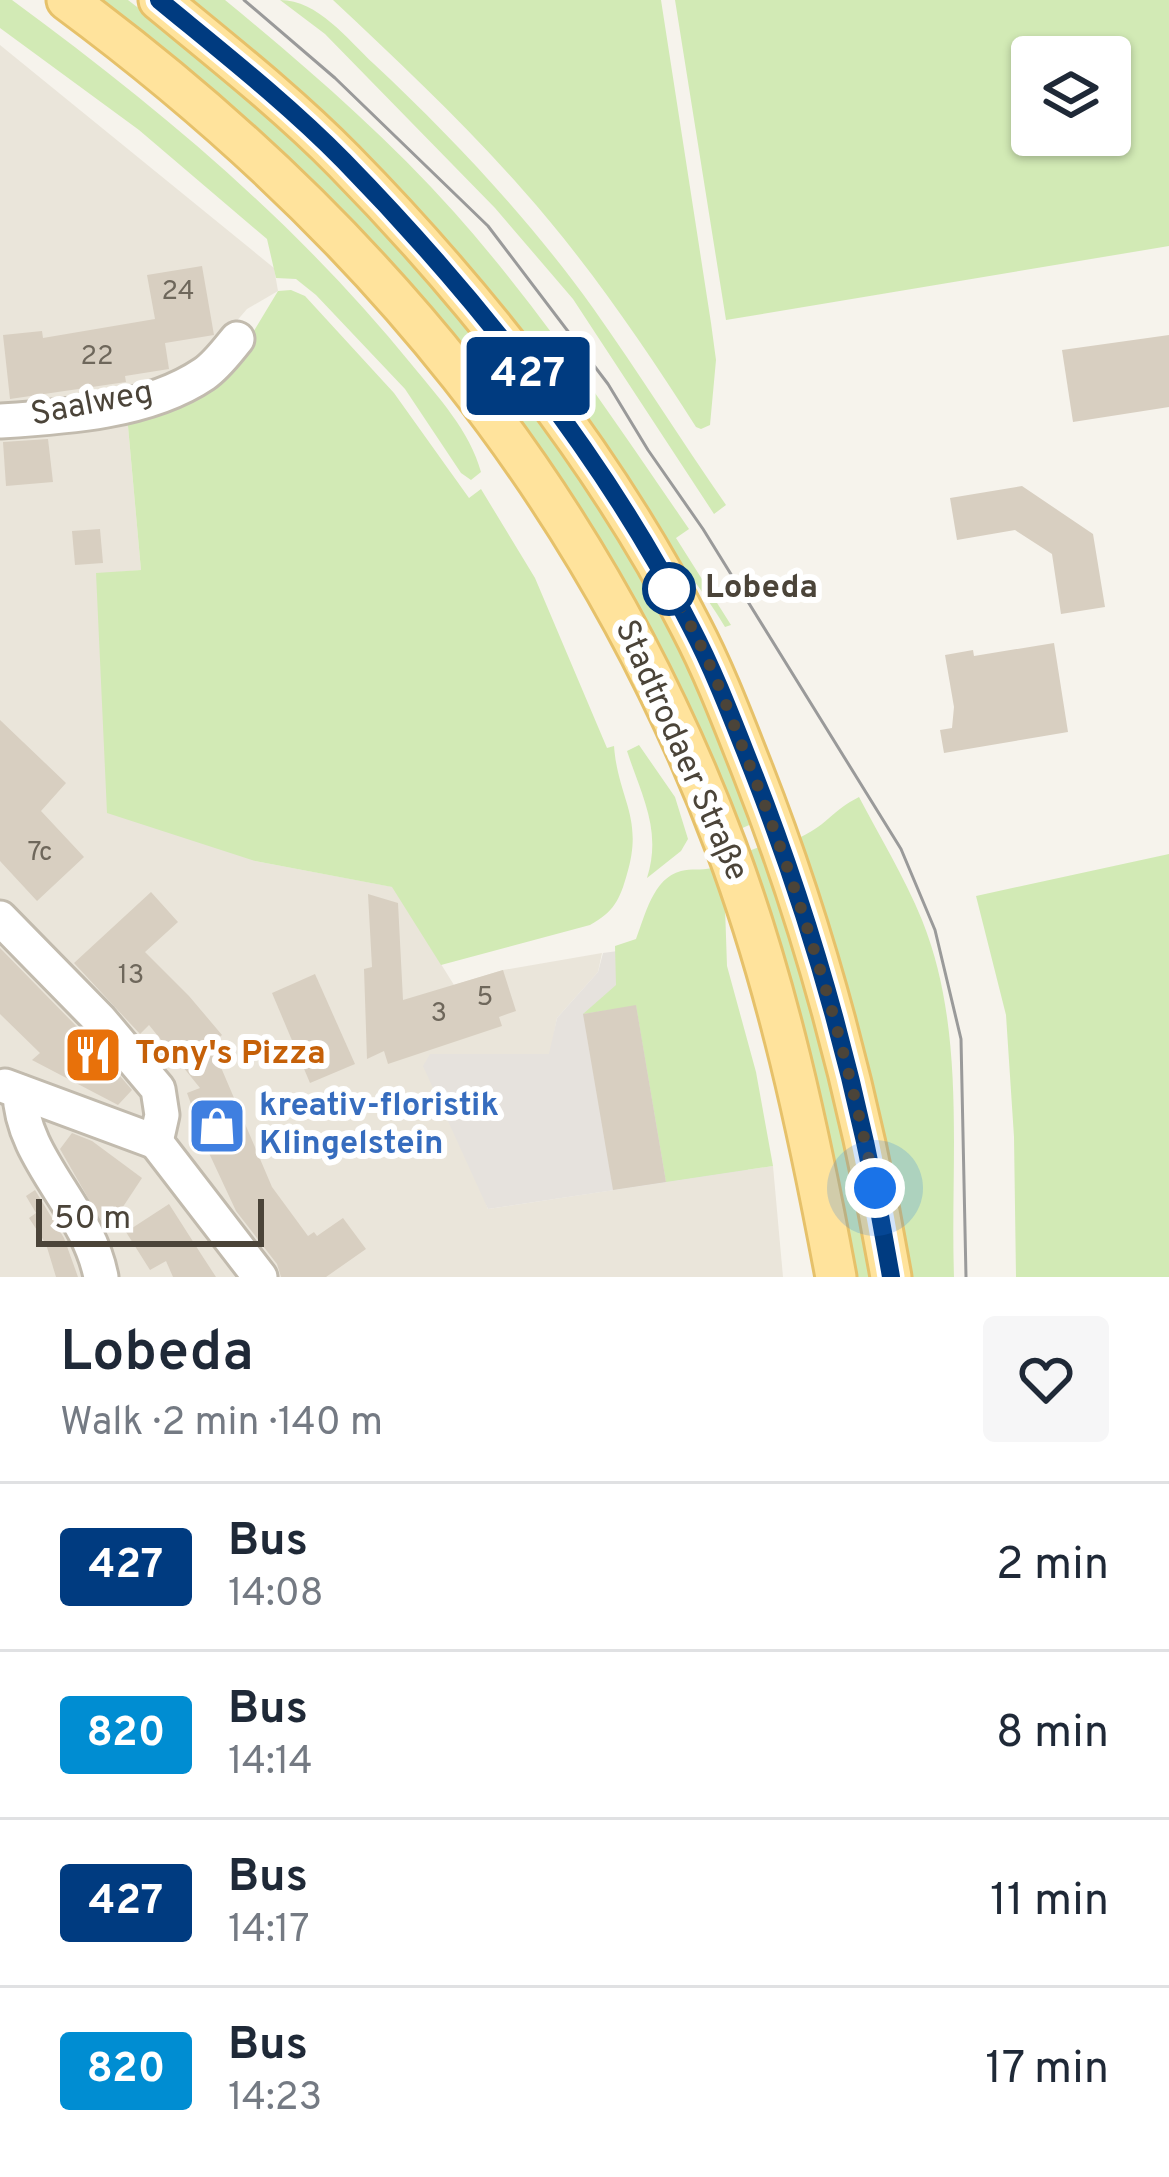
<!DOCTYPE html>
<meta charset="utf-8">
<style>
:root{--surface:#fff;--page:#f6f6f7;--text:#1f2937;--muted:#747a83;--line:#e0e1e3}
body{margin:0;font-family:Overpass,sans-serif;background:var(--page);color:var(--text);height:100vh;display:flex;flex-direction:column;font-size:45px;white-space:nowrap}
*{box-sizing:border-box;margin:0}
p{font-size:39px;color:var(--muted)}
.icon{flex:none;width:66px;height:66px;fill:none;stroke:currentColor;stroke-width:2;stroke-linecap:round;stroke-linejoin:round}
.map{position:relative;height:1277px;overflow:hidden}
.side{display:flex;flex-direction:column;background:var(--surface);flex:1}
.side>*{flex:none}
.badge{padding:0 24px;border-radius:9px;font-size:42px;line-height:78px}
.buttons{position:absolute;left:1011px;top:36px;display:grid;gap:24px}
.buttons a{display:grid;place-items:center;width:120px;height:120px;border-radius:12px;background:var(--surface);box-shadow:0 3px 9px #0004;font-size:60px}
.scale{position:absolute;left:36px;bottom:30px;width:228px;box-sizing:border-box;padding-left:12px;border:6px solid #4b4439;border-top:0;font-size:33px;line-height:42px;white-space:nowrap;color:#4b4439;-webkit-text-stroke:9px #fff;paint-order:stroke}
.you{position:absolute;width:60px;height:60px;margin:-30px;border:9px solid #fff;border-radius:50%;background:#1a73e8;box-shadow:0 0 0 18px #1a73e833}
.map>.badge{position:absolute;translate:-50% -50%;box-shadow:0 0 0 6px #fff}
.round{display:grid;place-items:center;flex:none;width:126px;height:126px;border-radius:12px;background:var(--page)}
.summary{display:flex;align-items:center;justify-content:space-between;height:204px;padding:0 60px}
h1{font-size:57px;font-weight:600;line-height:90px}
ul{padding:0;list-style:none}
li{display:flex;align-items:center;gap:36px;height:168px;padding:0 60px;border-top:3px solid var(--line)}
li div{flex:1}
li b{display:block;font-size:45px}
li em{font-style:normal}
li .badge{min-width:132px;font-weight:700;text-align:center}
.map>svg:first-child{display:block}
</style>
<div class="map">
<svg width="1169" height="1277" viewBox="0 0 1169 1277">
<rect width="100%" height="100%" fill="#f6f3ec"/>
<!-- residential -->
<path fill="#eae5da" d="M 0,45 L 274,268 L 278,291 L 247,309 L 197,367 L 127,415 L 141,570 L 96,574 L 255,861 L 393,887 L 454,985 L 503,970 L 602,953 L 598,972 L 557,1018 L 550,1054 L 431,1054 L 488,1209 L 773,1166 L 783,1277 L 0,1277 Z"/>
<!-- industrial -->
<path fill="#e6e2dd" d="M 655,946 L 748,1170 L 488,1209 L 423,1066 L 430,1054 L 549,1054 L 557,1018 L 598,972 L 603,953 Z"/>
<!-- green -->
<g fill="#d2eab5" fill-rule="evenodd">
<path d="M 0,0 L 12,0 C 158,107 297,223 412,365 C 438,397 470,431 481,472 L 471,480 L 461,473 L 405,389 L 316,295 L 296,279 L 276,278 L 267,239 L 139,130 L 0,28 Z"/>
<path d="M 93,0 L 128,0 L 198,54 L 276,121 L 424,271 L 546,428 L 605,515 L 672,626 L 756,822 L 738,830 L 675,679 L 630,595 L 447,331 L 323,193 L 261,136 Z"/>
<path d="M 191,0 L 225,0 C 305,66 384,134 454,212 C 542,311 614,420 689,529 L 676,538 L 731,625 L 725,627 C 705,593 680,563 658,530 C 528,327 383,147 191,0 Z"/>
<path d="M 280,0 C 318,0 347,39 374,64 C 453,138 530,220 593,308 C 639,373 681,440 726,505 L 714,514 L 573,299 L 495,208 L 325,34 Z"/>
<path d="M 333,0 L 661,0 L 711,323 L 716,360 L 710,425 L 701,429 L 696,427 C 643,344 587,262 522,189 C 463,122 398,61 333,0 Z"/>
<path d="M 675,0 L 1169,0 L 1169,246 L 726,320 ZM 1032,57 L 1110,57 L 1110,135 L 1032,135 Z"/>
<path d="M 291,290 L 305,296 L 394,393 L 469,498 L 481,489 L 535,578 L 607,748 L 614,746 C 618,799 644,817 627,874 C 620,899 614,912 590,925 L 441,965 L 392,887 L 255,861 L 107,813 L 96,573 L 141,570 L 127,415 L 243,349 L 278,291 Z"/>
<path d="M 639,745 L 675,797 L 688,839 L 681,851 L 647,878 C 662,830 642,797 627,751 Z"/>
<path d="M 859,797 C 880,837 905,878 922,920 C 967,1032 950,1160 954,1277 L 910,1277 C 882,1125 850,983 796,839 C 826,827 831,811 859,797 Z"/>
<path d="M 762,846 C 813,986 844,1131 872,1277 L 854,1277 L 746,852 Z"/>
<path d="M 1169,854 L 1169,1277 L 1016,1277 L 1014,1137 L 1006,1015 L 976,896 Z"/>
<path d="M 712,868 L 725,907 L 727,966 L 756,1072 L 773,1166 L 666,1182 L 636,1006 L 583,1014 L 616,985 L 615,946 L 636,939 C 645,916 653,878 681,871 C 691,868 701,871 712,868 Z"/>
</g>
<!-- building -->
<g fill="#d8cfc1">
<path d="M 202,266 L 214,335 L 165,343 L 169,369 L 125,376 L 126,382 L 10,399 L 3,335 L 42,331 L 43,338 L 155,319 L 147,275 Z"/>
<path d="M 1169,335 L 1169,407 L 1073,422 L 1062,350 Z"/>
<path d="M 48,439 L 53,482 L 6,486 L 3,442 Z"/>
<path d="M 1022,486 L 1093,534 L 1105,607 L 1061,614 L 1052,554 L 1015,530 L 957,540 L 950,498 Z"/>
<path d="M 100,529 L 103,563 L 75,565 L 72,531 Z"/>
<path d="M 1054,643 L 1068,732 L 944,753 L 940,730 L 952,728 L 954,707 L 945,655 L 973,650 L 974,656 Z"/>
<path d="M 0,720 L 66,783 L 41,811 L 84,857 L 37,901 L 0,861 Z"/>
<path d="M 151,892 L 178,922 L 145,952 L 189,996 L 222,1035 L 211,1044 L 272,1187 L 308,1236 L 314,1232 L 317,1236 L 343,1218 L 366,1249 L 326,1277 L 281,1277 L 277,1264 L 236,1211 L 208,1151 L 187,1093 L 200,1088 L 149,1025 L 140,1034 L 74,963 Z"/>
<path d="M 368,894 L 398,903 L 403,1000 L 503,970 L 516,1011 L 499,1017 L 502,1026 L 388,1064 L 384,1051 L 367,1059 L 364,969 L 372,967 Z"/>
<path d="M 0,948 L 84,1034 L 132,1090 L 118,1105 L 32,1060 L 40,1053 L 0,1014 Z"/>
<path d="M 315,974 L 355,1064 L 310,1083 L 272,993 Z"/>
<path d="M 636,1005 L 666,1182 L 613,1190 L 583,1014 Z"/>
<path d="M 72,1133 L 92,1141 L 142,1178 L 107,1231 L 60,1149 Z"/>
<path d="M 35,1190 L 64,1238 L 78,1277 L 56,1277 L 46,1244 L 29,1218 L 36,1213 L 26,1196 Z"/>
<path d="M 169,1204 L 201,1254 L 216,1277 L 173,1277 L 166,1261 L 150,1270 L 126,1232 Z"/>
</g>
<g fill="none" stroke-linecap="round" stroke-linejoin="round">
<!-- minor casing -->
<g stroke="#c2bbae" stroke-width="39">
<g id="minor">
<path d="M 0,421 C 65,417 148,412 204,374 C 217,365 227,351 237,339"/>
<path d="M 0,918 L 100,1020 L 158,1089 L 162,1115 L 156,1142"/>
<path d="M 5,1086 L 156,1142"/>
<path d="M 20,1092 C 21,1159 88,1208 101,1277"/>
<path d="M 156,1142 L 260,1277"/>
</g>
</g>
<!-- major casing -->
<g stroke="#e6c16a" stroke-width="45">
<g id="major">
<path d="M 67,0 C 367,222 594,494 726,847 C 778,986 809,1132 836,1277"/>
<path d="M 159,0 C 222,52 287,103 344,161 C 474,293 607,461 691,627 C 715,673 733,721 752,769 C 817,934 861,1102 891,1277"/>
</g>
</g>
<!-- minor -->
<use href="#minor" stroke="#fff" stroke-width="33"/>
<!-- major -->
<use href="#major" stroke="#ffe39c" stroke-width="39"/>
<!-- tram -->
<path stroke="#9a9a9a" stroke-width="3" d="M 244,0 L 335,78 L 488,226 L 608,384 L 648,450 L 703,529 L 901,849 L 935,930 L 961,1039 L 966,1277"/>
</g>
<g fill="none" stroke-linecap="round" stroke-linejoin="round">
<!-- line casing -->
<g stroke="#fff" stroke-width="27">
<path id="line" d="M 159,0 C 222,52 287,103 344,161 C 474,294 607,460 691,627 C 715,673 733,721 752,769 C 817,934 862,1102 891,1277"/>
</g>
<!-- line -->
<use href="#line" stroke="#003b80" stroke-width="18"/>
<!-- walk -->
<path stroke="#4b4439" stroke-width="12" stroke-dasharray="0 21.6" d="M 669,589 C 703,640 724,699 746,756 C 802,897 844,1039 875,1188"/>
</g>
<!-- icons -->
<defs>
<g id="restaurant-square" transform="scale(3)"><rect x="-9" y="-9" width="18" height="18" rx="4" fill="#e8710a" stroke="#fff"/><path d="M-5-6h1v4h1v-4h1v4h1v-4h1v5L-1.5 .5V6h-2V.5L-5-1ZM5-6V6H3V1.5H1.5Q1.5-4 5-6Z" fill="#fff"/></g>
<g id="shop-square" transform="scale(3)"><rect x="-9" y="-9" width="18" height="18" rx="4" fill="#3f7fe0" stroke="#fff"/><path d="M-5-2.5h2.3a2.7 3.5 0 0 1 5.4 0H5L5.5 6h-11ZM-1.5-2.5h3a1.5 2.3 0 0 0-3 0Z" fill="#fff"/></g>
</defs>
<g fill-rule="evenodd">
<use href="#restaurant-square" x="93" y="1055"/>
<use href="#shop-square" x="217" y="1126"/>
</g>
<!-- markers -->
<circle fill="#fff" stroke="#003b80" stroke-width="6" cx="669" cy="589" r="24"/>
<g text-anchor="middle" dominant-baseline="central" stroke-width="12" stroke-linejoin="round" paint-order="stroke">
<!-- number labels -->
<g font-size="27" fill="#6e675b">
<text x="178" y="292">24</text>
<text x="97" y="357">22</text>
<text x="40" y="853">7c</text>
<text x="131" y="976">13</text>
<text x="485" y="998">5</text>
<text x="439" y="1014">3</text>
</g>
<!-- street labels -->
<g font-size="33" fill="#4b4439" stroke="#fff">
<text transform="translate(92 405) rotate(-11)">Saalweg</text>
<text transform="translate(680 751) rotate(66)">Stadtrodaer Straße</text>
</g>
<!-- stop labels -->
<g font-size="33" font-weight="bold" fill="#4b4439" stroke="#fff" text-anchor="start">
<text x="705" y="589">Lobeda</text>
</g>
<!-- food labels -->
<g font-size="33" font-weight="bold" fill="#c56008" stroke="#fff" text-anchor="start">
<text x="135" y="1055">Tony's Pizza</text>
</g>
<!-- shop labels -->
<g font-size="33" font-weight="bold" fill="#366cbe" stroke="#fff" text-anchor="start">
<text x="259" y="1107">kreativ-floristik<tspan x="259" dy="38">Klingelstein</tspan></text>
</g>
</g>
</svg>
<div class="buttons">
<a><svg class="icon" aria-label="layers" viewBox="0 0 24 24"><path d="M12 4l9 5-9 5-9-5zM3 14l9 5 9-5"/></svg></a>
</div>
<div class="scale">50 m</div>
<div class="you" style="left:875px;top:1188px"></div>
<b class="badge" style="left:528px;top:376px;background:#003b80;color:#fff">427</b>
</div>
<section class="side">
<div class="summary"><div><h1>Lobeda</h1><p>Walk · 2 min · 140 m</p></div><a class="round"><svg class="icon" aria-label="heart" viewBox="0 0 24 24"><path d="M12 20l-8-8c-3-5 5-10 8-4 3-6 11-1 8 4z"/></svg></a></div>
<ul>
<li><span class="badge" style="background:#003b80;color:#fff">427</span><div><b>Bus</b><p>14:08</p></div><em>2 min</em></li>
<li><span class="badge" style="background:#008dd2;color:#fff">820</span><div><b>Bus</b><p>14:14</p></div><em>8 min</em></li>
<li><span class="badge" style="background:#003b80;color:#fff">427</span><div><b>Bus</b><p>14:17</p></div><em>11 min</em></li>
<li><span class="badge" style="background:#008dd2;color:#fff">820</span><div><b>Bus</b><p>14:23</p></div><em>17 min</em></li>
</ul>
</section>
